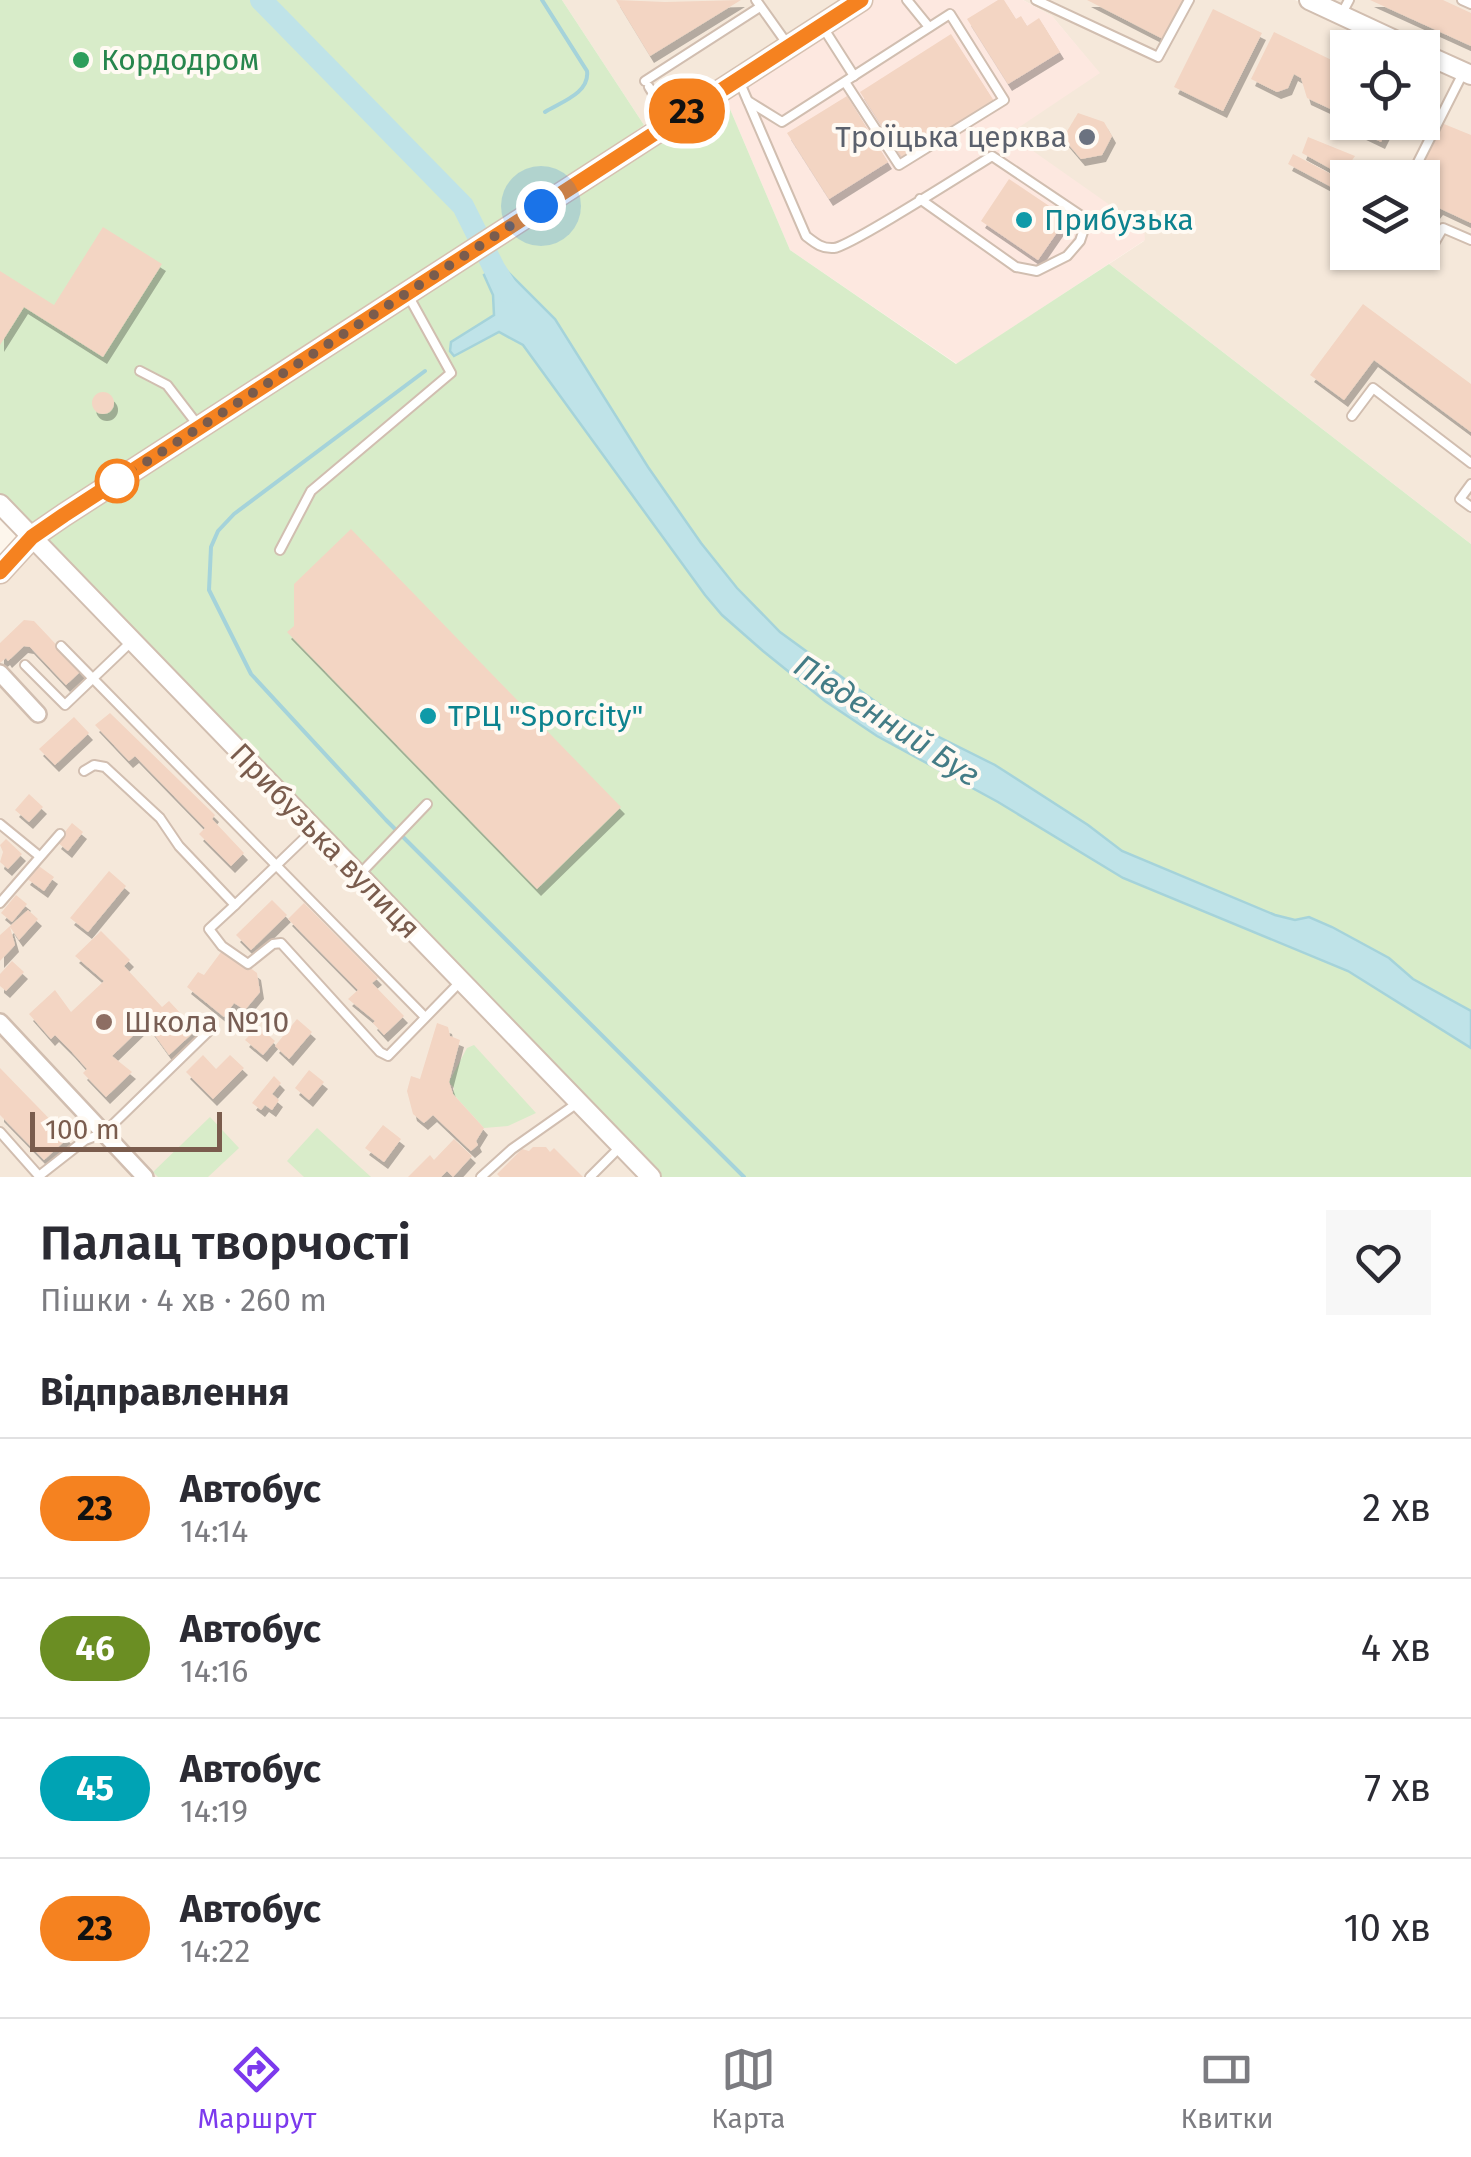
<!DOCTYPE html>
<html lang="uk">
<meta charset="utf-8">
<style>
:root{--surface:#fff;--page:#f7f7f7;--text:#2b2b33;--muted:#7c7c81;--line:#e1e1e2;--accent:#7c3aed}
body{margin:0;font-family:"Fira Sans",sans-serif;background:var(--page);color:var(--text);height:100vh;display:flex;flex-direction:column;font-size:38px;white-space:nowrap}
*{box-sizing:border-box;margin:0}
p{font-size:32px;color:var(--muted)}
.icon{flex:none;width:55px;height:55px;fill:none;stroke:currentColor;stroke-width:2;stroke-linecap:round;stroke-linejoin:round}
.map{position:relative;height:1177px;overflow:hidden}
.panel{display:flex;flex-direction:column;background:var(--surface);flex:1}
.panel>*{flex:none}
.badge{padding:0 20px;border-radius:32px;font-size:35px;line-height:65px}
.fabs{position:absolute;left:1330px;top:30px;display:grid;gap:20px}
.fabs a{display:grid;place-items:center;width:110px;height:110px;border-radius:0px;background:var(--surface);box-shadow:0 2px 8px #0004;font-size:50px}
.scale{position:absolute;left:30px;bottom:25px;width:192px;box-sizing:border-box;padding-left:10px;border:5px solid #7a5c4d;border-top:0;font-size:28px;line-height:35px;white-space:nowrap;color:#7a5c4d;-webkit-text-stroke:8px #fffaf3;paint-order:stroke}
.you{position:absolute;width:50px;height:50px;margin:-25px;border:8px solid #fff;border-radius:50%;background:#1a73e8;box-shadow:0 0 0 15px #1a73e833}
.map>.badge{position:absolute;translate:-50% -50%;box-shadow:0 0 0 5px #fff}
h2{padding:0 40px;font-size:38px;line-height:90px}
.round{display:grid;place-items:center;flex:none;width:105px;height:105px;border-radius:0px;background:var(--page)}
.summary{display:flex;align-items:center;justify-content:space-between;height:170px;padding:0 40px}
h1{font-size:48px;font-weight:600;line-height:75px}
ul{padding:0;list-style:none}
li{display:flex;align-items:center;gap:30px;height:140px;padding:0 40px;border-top:2px solid var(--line)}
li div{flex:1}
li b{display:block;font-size:38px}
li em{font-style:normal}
li .badge{min-width:110px;font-weight:700;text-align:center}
.menu{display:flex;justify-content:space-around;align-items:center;height:140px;border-top:2px solid var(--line);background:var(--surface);font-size:28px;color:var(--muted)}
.menu a{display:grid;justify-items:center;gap:5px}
.menu .current{color:var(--accent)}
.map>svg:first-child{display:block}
</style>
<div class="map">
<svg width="1471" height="1177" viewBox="0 0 1471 1177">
<defs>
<filter id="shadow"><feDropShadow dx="4" dy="7" stdDeviation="0" flood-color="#0004"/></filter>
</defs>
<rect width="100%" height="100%" fill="#fdf6ec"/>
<!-- residential -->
<g fill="#f5e8da" fill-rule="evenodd">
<path d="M 562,0 L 846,0 L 644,125 Z"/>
<path d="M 1023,0 L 1295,0 L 1398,47 L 1348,48 L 1348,122 L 1422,122 L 1423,59 L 1471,81 L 1471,544 L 1109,264 L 1144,241 L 1008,133 L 1099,73 L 1052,16 ZM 1348,178 L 1422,178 L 1422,252 L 1348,252 Z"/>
<path d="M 1323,0 L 1471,0 L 1471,69 Z"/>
<path d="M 32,546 L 643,1177 L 0,1177 L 0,582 Z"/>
</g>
<!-- commercial -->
<path fill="#fde8e0" d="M 873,0 L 1023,0 L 1052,16 L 1100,73 L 1009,134 L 1144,229 L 1145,240 L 957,364 L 790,250 L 724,95 Z"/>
<!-- green -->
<g fill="#d8ecc9">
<path d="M 0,0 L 562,0 L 644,125 L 537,200 L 32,529 L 0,496 Z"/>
<path d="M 724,95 L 790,250 L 956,364 L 1109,264 L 1471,544 L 1471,1177 L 660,1177 L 41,538 Z"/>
<path d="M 474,1045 L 536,1113 L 508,1126 L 484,1128 L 453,1094 L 454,1088 L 449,1082 L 467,1048 Z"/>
<path d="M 210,1117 L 239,1148 L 208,1177 L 158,1177 L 153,1172 Z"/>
<path d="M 317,1128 L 371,1177 L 304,1177 L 287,1161 Z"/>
</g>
<!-- water -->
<path fill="#bfe3e8" stroke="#a5d3da" stroke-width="2.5" d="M 500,264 L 555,319 L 648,467 L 701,543 L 737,588 L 780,632 L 891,713 L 995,765 L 1088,825 L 1122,851 L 1275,915 L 1295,920 L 1309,917 L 1332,927 L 1389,958 L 1413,979 L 1471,1011 L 1471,1048 L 1348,971 L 1123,878 L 998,802 L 877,736 L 825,701 L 763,651 L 722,615 L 705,595 L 523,345 L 499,332 L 454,356 L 450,351 L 451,342 L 494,315 L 493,295 L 484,275 Z"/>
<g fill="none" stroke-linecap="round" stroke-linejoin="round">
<!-- stream -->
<g stroke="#a5d3da" stroke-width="4">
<path d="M 542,0 L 587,71 C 590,93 561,102 545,112"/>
<path d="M 425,371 L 234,514 L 218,531 L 211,547 L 209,590 L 251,674 L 386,820 L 744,1177"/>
</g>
<!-- river -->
<path stroke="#bfe3e8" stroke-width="22" d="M 261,0 L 463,206 L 494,268 L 509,292"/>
</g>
<!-- building -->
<g fill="#f3d5c3" filter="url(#shadow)">
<path d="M 616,0 L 665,2 L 741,0 L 650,56 Z"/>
<path d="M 998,0 L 1004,0 L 1016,19 L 1021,16 L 1027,26 L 1039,18 L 1060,52 L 1008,84 L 967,19 Z"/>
<path d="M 1087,0 L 1187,0 L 1165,40 Z"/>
<path d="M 1370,0 L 1443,0 L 1471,13 L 1471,46 Z"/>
<path d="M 1213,9 L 1262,33 L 1223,111 L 1174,87 Z"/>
<path d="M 1274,32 L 1348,68 L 1348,106 L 1337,112 L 1307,98 L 1301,78 L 1294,74 L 1288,88 L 1277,92 L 1251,79 Z"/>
<path d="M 951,34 L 994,101 L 903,159 L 860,92 Z"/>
<path d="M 847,96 L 888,162 L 829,199 L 787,133 Z"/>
<path d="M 1422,102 L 1438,109 L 1428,131 L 1410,122 L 1422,122 Z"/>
<path d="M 1078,113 L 1104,122 L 1112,136 L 1102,155 L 1081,159 L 1063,138 Z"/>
<path d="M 1353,122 L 1391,122 L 1381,142 L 1356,130 Z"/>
<path d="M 1444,124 L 1471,135 L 1471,223 L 1439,208 L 1426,225 L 1422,225 L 1422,178 L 1419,169 L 1438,126 Z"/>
<path d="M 1308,137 L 1355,156 L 1342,175 L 1302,153 Z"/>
<path d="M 1293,154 L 1348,183 L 1348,198 L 1344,206 L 1332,199 L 1337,190 L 1288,164 Z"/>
<path d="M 1009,179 L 1067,218 L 1038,260 L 981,221 Z"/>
<path d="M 103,227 L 162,264 L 103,357 L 24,307 L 0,345 L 0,271 L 54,305 Z"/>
<path d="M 1363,304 L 1471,384 L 1471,432 L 1374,360 L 1344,400 L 1310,375 Z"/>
<circle cx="103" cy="403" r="11"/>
<path d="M 351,529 L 621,807 L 537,889 L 287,632 L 294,626 L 294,584 Z"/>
<path d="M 24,620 L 34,621 L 81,671 L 66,685 L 30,647 L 24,646 L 8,661 L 6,658 L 0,663 L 0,643 Z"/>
<path d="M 110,713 L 215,815 L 212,819 L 244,853 L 231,866 L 199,834 L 205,828 L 135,756 L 129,761 L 95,725 Z"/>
<path d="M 74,717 L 89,733 L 55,765 L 39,749 Z"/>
<path d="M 29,794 L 43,807 L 29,822 L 15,810 Z"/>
<path d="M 72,823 L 83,832 L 68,851 L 57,842 Z"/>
<path d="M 6,839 L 22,854 L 8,869 L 0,862 L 3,852 L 0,845 Z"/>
<path d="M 36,864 L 54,877 L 44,891 L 26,878 Z"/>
<path d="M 109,871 L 126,886 L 88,932 L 70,918 Z"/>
<path d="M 16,895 L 27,904 L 12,922 L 1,913 Z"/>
<path d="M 272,900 L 287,915 L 251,950 L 236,935 Z"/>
<path d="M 304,903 L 378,978 L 372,983 L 404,1016 L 384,1035 L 373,1023 L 375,1021 L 348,999 L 358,990 L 288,919 Z"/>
<path d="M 28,910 L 38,919 L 19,940 L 10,927 L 15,945 L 0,961 L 0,935 Z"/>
<path d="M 101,931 L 130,960 L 124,966 L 162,1007 L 169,1001 L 196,1030 L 169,1055 L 146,1023 L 112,1056 L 132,1072 L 106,1097 L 83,1073 L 87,1069 L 71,1051 L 55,1035 L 51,1039 L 29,1014 L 55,990 L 71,1012 L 104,981 L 75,956 Z"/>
<path d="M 224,948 L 257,973 L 260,992 L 245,1010 L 234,1003 L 224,1017 L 187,987 L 198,972 L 204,975 Z"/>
<path d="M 12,961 L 24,972 L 6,991 L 0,986 L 0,974 Z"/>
<path d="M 297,1019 L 312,1032 L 289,1059 L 275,1046 Z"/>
<path d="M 437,1023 L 448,1027 L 450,1036 L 460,1040 L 449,1082 L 453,1094 L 484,1128 L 476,1141 L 478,1145 L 471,1151 L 433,1115 L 424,1123 L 413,1114 L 407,1091 L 411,1076 L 420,1079 Z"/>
<path d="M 258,1026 L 275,1041 L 263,1055 L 245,1040 Z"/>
<path d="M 203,1055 L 216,1069 L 230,1055 L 244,1068 L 213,1099 L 186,1072 Z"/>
<path d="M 0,1068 L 68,1138 L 44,1160 L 0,1115 Z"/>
<path d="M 309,1070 L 324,1082 L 309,1100 L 295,1088 Z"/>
<path d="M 274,1076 L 281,1083 L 272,1094 L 279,1100 L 272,1110 L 265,1105 L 261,1110 L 252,1103 Z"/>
<path d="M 383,1125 L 401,1139 L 384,1162 L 365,1148 Z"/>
<path d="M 454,1139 L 472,1156 L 453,1177 L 447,1171 L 441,1177 L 408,1177 L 430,1155 L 434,1160 Z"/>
<path d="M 533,1147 L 546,1147 L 550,1152 L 554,1148 L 583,1177 L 500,1177 L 497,1174 L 522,1149 L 529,1151 Z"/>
</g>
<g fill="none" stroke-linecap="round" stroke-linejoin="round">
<!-- service casing -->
<g stroke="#d1beb0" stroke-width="12">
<g id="service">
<path d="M 756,0 L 788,45"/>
<path d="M 907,0 L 929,27"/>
<path d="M 1036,0 L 1158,57 L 1189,0"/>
<path d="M 1462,0 L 1471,4"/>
<path d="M 1341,15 L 1349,0"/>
<path d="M 824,29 L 854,76"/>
<path d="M 645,81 L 760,7"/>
<path d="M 740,83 L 806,236 C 815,243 822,249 834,248 C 849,247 969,170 992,156 L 1080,215 L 1084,229 L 1080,241 L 1067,256 L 1037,271 L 1016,267 L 920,199"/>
<path d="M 649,87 L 670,121"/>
<path d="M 748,101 L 782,122 L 950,14 L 1004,100 L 899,165 L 845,82"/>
<path d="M 1410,178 L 1462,75"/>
<path d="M 1422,243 L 1432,247 L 1443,228 L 1471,240"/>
<path d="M 140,371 L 167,385 L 197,424"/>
<path d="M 1352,416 L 1373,388 L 1471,463"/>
<path d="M 1471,484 L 1460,499 L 1471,507"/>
<path d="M 280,550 L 311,491 L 451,373 L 409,297"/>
<path d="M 61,646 L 425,1017"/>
<path d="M 25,665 L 65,705 L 132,641"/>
<path d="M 84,771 L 94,765 L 105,767 L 160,818 L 179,846 L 235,905 L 314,829"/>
<path d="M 0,824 L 38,855"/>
<path d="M 359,875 L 427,804"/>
<path d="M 0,903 L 60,834"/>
<path d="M 235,905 L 209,929 L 222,946 L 248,964 L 273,944 L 281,943 L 380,1052 L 388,1056 L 461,981"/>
<path d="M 0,1132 L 39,1176 L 85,1140 L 104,1133 L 211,1029"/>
<path d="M 481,1177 L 512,1149 L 576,1104"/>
<path d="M 590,1177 L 621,1146"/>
</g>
</g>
<!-- minor casing -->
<g stroke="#d1beb0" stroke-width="20">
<g id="minor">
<path d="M 0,673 L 38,714"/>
<path d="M 0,1022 L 145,1177"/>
</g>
</g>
<!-- tertiary casing -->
<g stroke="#d1beb0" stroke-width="22">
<g id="tertiary">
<path d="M 1309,0 L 1412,48"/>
<path d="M 1422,53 L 1471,75"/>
<path d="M 0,504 L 651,1177"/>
</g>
</g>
<!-- secondary casing -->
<g stroke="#d6c0b0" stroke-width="25">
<path id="secondary" d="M 0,572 L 32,537 L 64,515 L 861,0"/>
</g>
<!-- service -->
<use href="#service" stroke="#fff" stroke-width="8"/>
<!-- minor -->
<use href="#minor" stroke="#fff" stroke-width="15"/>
<!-- tertiary -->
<use href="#tertiary" stroke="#fff" stroke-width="18"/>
<!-- secondary -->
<use href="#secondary" stroke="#fff" stroke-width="20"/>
</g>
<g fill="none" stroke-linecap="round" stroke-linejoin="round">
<!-- line casing -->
<g stroke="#fff" stroke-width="22">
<path id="line" d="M 0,572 L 32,537 L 64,515 L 861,0"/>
</g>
<!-- line -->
<use href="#line" stroke="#f58220" stroke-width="15"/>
<!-- walk -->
<path stroke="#7a5c4d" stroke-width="10" stroke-dasharray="0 18" d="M 117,481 L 541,206"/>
</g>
<!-- markers -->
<circle fill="#2e9e5b" stroke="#fffaf3" stroke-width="4" cx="81" cy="60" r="10"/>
<circle fill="#6b7280" stroke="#fffaf3" stroke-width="4" cx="1087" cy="137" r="10"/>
<g fill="#0f9aa8" stroke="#fffaf3" stroke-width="4">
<circle cx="1024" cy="220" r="10"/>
<circle cx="428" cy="716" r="10"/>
</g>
<circle fill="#fff" stroke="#f58220" stroke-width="5" cx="117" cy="481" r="20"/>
<circle fill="#8d6e63" stroke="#fffaf3" stroke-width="4" cx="104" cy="1022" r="10"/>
<g text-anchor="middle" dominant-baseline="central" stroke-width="8" stroke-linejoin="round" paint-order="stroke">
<!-- leisure labels -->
<g font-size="30" fill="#27864d" stroke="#fffaf3" text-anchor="start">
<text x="101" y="60">Кордодром</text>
</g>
<!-- worship labels -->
<g font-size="30" fill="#5b616d" stroke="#fffaf3" text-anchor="end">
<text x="1067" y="137">Троїцька церква</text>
</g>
<!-- culture labels -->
<g font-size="30" fill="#0d838f" stroke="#fffaf3" text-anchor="start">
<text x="1044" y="220">Прибузька</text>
<text x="448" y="716">ТРЦ "Sporcity"</text>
</g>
<!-- street labels -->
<g font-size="30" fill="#7a5c4d" stroke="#fffaf3">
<text transform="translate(325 841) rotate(46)">Прибузька вулиця</text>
</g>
<!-- education labels -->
<g font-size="30" fill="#785e54" stroke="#fffaf3" text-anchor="start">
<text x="124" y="1022">Школа №10</text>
</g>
<!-- water labels -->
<g font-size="32" font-style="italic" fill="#437c86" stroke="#fffaf3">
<text transform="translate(887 720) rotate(33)">Південний Буг</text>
</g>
</g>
</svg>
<div class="fabs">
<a><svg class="icon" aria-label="locate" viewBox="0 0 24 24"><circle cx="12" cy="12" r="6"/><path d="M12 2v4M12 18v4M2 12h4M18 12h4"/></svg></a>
<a><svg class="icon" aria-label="layers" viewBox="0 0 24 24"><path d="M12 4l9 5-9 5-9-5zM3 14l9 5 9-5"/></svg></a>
</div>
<div class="scale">100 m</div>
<div class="you" style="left:541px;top:206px"></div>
<b class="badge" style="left:687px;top:111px;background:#f58220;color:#111">23</b>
</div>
<section class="panel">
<div class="summary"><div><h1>Палац творчості</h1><p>Пішки · 4 хв · 260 m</p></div><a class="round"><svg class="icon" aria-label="heart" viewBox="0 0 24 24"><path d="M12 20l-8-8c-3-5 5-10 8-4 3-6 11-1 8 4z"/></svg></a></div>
<h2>Відправлення</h2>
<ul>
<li><span class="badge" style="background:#f58220;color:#111">23</span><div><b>Автобус</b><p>14:14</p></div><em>2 хв</em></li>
<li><span class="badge" style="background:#6b8e23;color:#fff">46</span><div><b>Автобус</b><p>14:16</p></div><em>4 хв</em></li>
<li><span class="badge" style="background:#00a3b4;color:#fff">45</span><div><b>Автобус</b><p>14:19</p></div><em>7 хв</em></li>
<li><span class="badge" style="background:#f58220;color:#111">23</span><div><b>Автобус</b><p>14:22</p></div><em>10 хв</em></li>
</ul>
</section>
<nav class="menu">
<a class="current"><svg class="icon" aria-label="directions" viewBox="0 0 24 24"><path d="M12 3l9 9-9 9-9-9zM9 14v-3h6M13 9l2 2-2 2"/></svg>Маршрут</a>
<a><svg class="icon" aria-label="map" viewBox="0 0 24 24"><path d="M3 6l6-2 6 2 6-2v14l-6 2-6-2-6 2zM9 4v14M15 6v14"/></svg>Карта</a>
<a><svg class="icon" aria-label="tickets" viewBox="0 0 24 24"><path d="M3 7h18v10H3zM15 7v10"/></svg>Квитки</a>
</nav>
